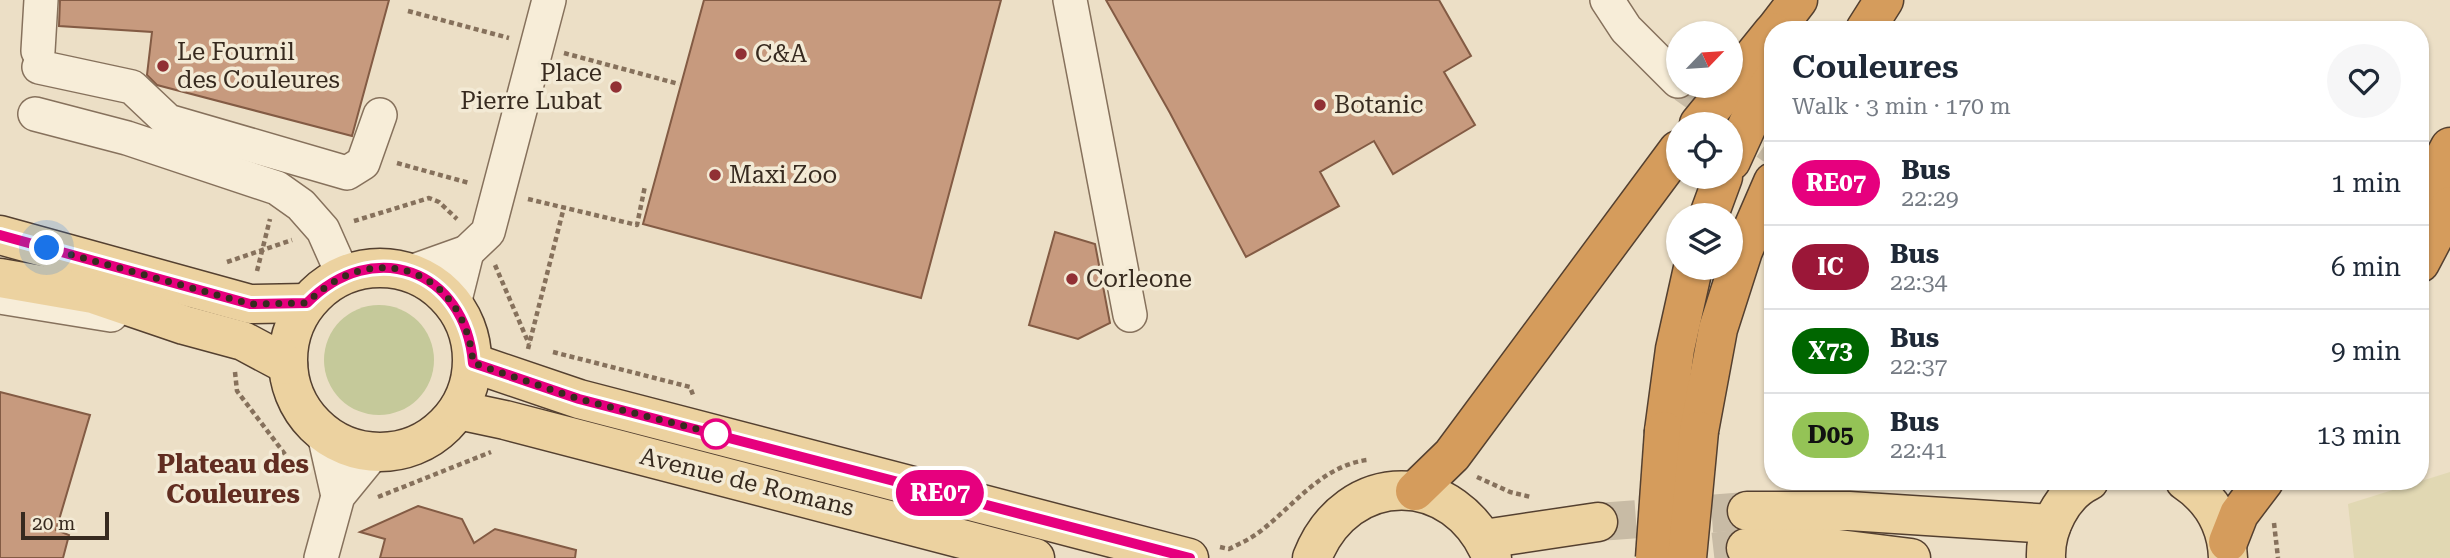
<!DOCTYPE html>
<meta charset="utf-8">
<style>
:root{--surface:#fff;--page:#f6f6f7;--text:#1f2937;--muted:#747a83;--line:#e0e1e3}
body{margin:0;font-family:"Roboto Serif",serif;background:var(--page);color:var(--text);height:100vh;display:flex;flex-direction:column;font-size:26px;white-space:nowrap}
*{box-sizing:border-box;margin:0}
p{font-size:23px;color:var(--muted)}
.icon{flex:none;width:38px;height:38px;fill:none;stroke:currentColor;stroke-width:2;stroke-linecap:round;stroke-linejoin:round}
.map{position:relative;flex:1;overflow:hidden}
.details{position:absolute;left:1764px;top:21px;width:665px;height:469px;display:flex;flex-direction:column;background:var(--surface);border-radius:28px;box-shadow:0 2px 5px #0004}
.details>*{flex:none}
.badge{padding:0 14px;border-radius:23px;font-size:24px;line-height:46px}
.needle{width:46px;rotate:65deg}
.tools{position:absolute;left:1666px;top:21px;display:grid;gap:14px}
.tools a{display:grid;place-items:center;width:77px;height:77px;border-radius:50%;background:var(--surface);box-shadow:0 2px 5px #0004;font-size:35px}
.scale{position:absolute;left:21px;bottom:18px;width:88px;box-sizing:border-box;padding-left:7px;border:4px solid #372a1f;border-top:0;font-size:19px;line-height:24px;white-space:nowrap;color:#372a1f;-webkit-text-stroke:5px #f3ead5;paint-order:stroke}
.you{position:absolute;width:35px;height:35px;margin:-18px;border:5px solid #fff;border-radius:50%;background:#1a73e8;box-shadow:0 0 0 10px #1a73e833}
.map>.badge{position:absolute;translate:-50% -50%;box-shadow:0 0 0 4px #fff}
.round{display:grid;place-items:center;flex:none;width:74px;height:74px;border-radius:37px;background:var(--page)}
.summary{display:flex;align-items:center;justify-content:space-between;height:119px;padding:0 28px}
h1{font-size:33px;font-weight:600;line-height:52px}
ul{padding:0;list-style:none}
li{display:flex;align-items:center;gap:21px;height:84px;padding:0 28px;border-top:2px solid var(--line)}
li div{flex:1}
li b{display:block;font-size:26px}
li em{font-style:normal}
li .badge{min-width:77px;font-weight:700;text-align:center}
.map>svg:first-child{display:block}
</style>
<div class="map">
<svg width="2450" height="558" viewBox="0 0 2450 558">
<rect width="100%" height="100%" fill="#ecdfc6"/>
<!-- farmland -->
<path fill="#e1d8b3" d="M 2450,472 L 2450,558 L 2354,558 L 2348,504 Z"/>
<!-- green -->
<circle fill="#c5c99a" cx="379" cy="360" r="55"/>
<!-- building -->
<g fill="#c79a7e" stroke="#835b44" stroke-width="2">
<path d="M 60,0 L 389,0 L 352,136 L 157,85 L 147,75 L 152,32 L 59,26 Z"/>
<path d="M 704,0 L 1001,0 L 921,298 L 643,224 Z"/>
<path d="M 1106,0 L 1439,0 L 1471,56 L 1444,72 L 1475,125 L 1393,174 L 1374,141 L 1320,172 L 1339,206 L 1246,257 L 1170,113 Z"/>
<path d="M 1055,232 L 1095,244 L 1110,323 L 1078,339 L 1029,325 Z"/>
<path d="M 0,392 L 90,415 L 56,530 L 69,535 L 63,558 L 0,558 Z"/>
<path d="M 418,506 L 462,519 L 474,543 L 495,529 L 576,550 L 575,558 L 380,558 L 385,539 L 360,532 Z"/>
</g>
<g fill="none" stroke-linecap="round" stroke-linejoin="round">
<!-- minor-tunnel -->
<path stroke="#c8bba5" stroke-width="33" stroke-dasharray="33 17" stroke-linecap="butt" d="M 1684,86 L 1773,148"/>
<!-- major-tunnel -->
<g stroke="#c8bba5" stroke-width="38" stroke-dasharray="38 19" stroke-linecap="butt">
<path d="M 1598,522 L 1747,511"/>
<path d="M 1657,558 L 1746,548"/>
</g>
<!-- minor casing -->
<g stroke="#86715c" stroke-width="36">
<g id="minor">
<path d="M 1070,0 L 1130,315"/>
<path d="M 1607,0 L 1626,29 L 1678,81"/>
<path d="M 38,51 L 41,0"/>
<path d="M 39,67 L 132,87 L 168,121 L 347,173 L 363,163 L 380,115"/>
<path d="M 35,114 L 127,138 L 277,188 L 301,205 L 323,230 L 343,275"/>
<path d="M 411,272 L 467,252 L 488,232 L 549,0"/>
<path d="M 0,297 L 111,315"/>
<path d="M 454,304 L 467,252"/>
<path d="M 324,434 L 338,496"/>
<path d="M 321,558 L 338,496 L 374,452"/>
</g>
</g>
<!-- major casing -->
<g stroke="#544030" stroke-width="41">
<g id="major">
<path d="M 0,235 L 250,304 L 307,303"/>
<circle cx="380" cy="360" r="92"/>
<path d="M 0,278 L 93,294 L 184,325 L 243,341 L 288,365"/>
<path d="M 473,363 L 579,399 L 1189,558"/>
<path d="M 458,410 L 505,420 L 1035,558"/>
<path d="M 2185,481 C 2212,499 2227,526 2228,558"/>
<path d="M 1747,511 L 1849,511 L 2052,524"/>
<path d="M 1484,539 L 1598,522"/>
<path d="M 1746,548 L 1839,549 L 1911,558"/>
<path d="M 1312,558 C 1347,468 1456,468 1492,558"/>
<path d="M 2046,558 C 2045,529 2062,494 2089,481"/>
</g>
</g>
<!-- highway casing -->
<g stroke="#544030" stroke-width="41">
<g id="highway">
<path d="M 1775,30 L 1798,0"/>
<path d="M 1865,30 L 1884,0"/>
<path d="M 1731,84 L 1773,32"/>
<path d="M 1699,124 L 1730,86"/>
<path d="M 1731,161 L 1757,104 L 1773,79"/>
<path d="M 2420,203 L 2450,147"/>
<path d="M 1709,215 L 1723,177"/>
<path d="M 2420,263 L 2450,206"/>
<path d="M 1664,431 L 1675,349 L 1693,268"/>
<path d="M 1699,431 L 1718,329 L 1743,251 L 1773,182"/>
<path d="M 1415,491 L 1452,455 L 1678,150"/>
<path d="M 2228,542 L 2239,514 L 2264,481"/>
</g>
</g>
<!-- path -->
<g stroke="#86715c" stroke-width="4.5" stroke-dasharray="5 3.5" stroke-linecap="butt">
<path d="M 408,11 L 509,38"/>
<path d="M 564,53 L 679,84"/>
<path d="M 397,163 L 469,183"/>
<path d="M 528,199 L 637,225 L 645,186"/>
<path d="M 354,221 L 429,198 L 439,202 L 457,219"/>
<path d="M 227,262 L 292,240"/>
<path d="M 495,265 L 529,344"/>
<path d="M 257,271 L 270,219"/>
<path d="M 528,349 L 564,207"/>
<path d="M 553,352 L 690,387 L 693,395"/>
<path d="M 235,372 L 237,391 L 300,474"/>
<path d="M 1477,477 L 1510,492 L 1531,497"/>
<path d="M 1977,484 L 1987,481"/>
<path d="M 378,497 L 491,452"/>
<path d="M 2274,523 L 2278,558"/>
<path d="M 1220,547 L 1229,549 C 1239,544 1250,539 1258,533 C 1293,507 1321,466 1367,460"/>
</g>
<!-- minor -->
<use href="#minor" stroke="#f7edd8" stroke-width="33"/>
<!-- major -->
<use href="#major" stroke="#ecd2a0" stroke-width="38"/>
<!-- highway -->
<use href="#highway" stroke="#d59c5c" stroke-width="38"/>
<!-- highway-bridge casing -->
<g stroke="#544030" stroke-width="41" stroke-linecap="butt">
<g id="highway-bridge">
<path d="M 1655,558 L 1664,431"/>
<path d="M 1687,558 L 1699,431"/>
</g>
</g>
<!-- highway-bridge -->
<use href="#highway-bridge" stroke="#d59c5c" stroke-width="38"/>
</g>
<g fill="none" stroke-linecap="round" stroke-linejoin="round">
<!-- line casing -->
<g stroke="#fff" stroke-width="16">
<path id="line" d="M 0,235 L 250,304 L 307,303 C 373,236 465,269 473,363 L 579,399 L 1190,558"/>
</g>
<!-- line -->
<use href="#line" stroke="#e6007e" stroke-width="10"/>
<!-- walk -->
<path stroke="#372a1f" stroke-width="7" stroke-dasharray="0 12.6" d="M 47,248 L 250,304 L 307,303 C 373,236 465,269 473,363 L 579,399 L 716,434"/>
</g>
<!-- markers -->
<g fill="#913034" stroke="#f3ead5" stroke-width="2.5">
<circle cx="741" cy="54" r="7"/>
<circle cx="163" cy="66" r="7"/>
<circle cx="616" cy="87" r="7"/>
<circle cx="1320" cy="105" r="7"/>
<circle cx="715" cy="175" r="7"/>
<circle cx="1072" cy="279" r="7"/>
</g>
<circle fill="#fff" stroke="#e6007e" stroke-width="3.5" cx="716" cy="434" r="14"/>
<g text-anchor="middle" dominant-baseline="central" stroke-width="7" stroke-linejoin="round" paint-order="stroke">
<!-- poi labels -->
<g font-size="24" fill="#372a1f" stroke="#f3ead5" text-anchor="start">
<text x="177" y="52">Le Fournil<tspan x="177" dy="28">des Couleures</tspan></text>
<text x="755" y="54">C&amp;A</text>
<text x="602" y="73" text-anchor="end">Place<tspan x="602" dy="28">Pierre Lubat</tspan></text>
<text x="1334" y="105">Botanic</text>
<text x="729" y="175">Maxi Zoo</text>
<text x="1086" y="279">Corleone</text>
</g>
<!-- street labels -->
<g font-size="24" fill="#372a1f" stroke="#f3ead5">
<text transform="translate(747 482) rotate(14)">Avenue de Romans</text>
</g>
<!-- neighbourhood labels -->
<g font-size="26" font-weight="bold" fill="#612d21" stroke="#f3ead5">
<text x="233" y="464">Plateau des<tspan x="233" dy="30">Couleures</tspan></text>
</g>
</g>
</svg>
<div class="tools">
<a><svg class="needle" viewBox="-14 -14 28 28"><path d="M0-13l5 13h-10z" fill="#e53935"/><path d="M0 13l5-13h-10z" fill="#747a83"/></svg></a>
<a><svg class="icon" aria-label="locate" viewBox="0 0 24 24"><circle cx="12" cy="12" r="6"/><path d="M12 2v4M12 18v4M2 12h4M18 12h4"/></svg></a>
<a><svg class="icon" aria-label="layers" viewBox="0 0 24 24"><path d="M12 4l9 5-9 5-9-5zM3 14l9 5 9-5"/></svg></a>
</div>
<div class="scale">20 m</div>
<div class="you" style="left:47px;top:248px"></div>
<b class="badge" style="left:940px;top:493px;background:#e6007e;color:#fff">RE07</b>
<section class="details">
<div class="summary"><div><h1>Couleures</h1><p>Walk · 3 min · 170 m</p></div><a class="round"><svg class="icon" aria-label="heart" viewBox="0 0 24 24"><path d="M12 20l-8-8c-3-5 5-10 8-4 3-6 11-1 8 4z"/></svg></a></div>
<ul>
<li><span class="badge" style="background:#e6007e;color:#fff">RE07</span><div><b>Bus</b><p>22:29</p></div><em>1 min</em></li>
<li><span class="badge" style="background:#9b1738;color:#fff">IC</span><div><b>Bus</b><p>22:34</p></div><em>6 min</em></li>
<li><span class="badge" style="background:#060;color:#fff">X73</span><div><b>Bus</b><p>22:37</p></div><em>9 min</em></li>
<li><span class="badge" style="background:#94c356;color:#111">D05</span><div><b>Bus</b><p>22:41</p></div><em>13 min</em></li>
</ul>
</section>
</div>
